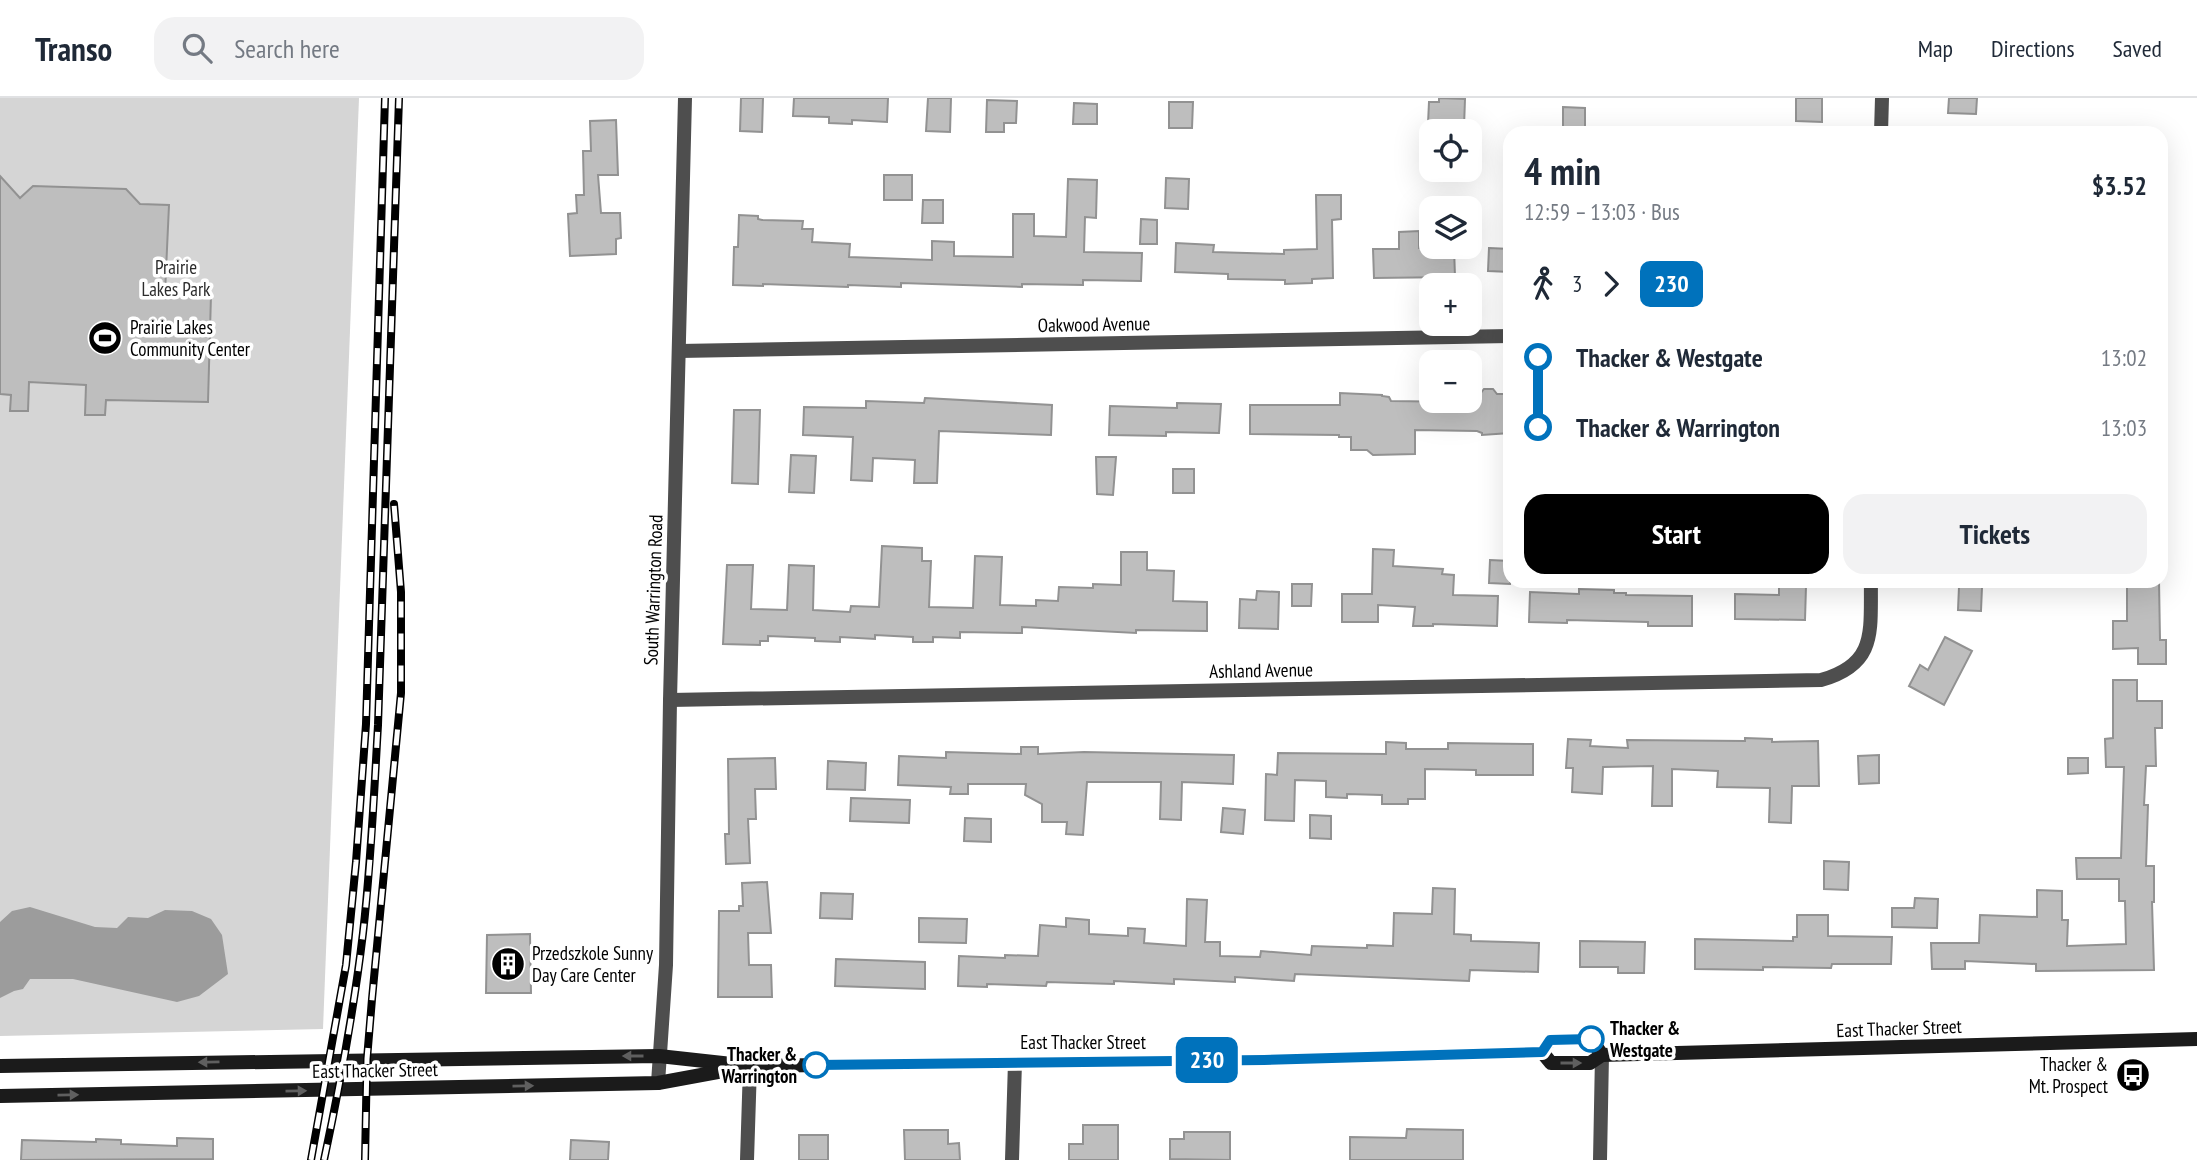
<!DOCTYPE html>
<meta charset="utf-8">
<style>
:root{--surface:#fff;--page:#f2f2f3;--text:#1f2937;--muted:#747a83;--line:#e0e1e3;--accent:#000}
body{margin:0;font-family:"PT Sans Narrow",sans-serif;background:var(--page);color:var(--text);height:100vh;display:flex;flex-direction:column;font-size:26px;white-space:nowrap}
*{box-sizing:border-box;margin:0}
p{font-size:23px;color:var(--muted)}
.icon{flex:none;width:38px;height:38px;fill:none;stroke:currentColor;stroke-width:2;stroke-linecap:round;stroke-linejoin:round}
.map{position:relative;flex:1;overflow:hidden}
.panel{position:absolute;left:1503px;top:28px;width:665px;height:462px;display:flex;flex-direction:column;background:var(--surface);border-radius:21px;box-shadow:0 7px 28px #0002}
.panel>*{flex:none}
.badge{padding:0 14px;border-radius:10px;font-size:24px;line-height:46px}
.fabs{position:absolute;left:1419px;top:21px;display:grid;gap:14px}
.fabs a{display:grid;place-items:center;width:63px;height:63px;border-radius:14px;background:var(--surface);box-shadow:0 7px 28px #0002;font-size:35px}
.map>.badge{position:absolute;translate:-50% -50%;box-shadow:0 0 0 4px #fff}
.legs{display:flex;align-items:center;gap:10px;height:77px;padding:0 21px;font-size:23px}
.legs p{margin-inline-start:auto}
.head{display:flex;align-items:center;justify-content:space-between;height:119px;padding:0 21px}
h1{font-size:38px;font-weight:700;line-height:52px}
.cta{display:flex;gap:14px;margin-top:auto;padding:14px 21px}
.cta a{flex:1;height:80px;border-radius:21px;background:var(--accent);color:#fff;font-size:28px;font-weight:700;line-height:80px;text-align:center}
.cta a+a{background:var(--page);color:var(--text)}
ul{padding:0 21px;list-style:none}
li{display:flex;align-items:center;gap:24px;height:70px;font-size:26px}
li i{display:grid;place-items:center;width:10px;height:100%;margin:0 9px;background:currentColor}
li i::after{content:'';width:18px;height:18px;margin:-9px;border:5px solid;border-radius:50%;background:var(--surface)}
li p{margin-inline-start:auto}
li:first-child i{background:linear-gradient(#0000 50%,currentColor 0)}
li:last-child i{background:linear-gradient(currentColor 50%,#0000 0)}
header{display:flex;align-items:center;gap:42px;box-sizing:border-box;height:98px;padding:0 35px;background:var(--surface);border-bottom:2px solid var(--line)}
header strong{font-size:33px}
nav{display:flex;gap:38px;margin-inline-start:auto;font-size:24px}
.search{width:490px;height:63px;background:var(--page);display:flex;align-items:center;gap:18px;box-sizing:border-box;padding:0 24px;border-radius:21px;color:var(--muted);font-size:26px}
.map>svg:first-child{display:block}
</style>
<header>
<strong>Transo</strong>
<div class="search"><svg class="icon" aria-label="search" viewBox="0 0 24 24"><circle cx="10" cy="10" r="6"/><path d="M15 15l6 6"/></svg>Search here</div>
<nav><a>Map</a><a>Directions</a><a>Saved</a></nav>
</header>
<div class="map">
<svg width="2197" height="1062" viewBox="0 0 2197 1062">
<rect width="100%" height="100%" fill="#fff"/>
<!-- green -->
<path fill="#d5d5d5" d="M 0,0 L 359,0 L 323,931 L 0,938 Z"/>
<!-- water -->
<path fill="#9c9c9c" d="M 30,809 L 95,829 L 117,830 L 128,819 L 148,820 L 165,812 L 192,813 L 211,821 L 222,837 L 228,876 L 199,898 L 177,904 L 73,881 L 30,881 L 23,891 L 14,893 L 0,900 L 0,824 L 12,813 Z"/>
<!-- building -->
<g fill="#bebebe" stroke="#929292" stroke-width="2">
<path d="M 741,0 L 763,0 L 762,34 L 740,33 Z"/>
<path d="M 794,0 L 888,0 L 887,24 L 852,22 L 852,26 L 829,25 L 829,19 L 793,18 Z"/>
<path d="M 928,0 L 951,0 L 950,34 L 926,33 Z"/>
<path d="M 1439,0 L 1465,1 L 1464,29 L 1428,26 L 1429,4 L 1439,4 Z"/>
<path d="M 1796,0 L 1822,0 L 1822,24 L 1796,23 Z"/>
<path d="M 1949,0 L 1977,0 L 1976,16 L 1948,15 Z"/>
<path d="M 987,2 L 1017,3 L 1016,25 L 1004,25 L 1004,34 L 986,34 Z"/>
<path d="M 1169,4 L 1193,4 L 1192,30 L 1169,30 Z"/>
<path d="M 1074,5 L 1097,6 L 1097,26 L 1073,26 Z"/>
<path d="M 1563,9 L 1585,10 L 1585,33 L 1563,32 Z"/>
<path d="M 616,22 L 618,77 L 598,77 L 601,115 L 620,115 L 621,140 L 616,141 L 616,156 L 570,158 L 568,116 L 577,115 L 576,97 L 584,97 L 583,53 L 591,53 L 590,23 Z"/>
<rect x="884" y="77" width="28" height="25"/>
<path d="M 0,78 L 20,100 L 33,88 L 126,91 L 140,106 L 169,107 L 165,195 L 211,197 L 208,304 L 106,302 L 105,317 L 85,317 L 86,287 L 29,284 L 28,313 L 10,313 L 11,297 L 0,296 Z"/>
<path d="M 1166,80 L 1189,81 L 1188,111 L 1165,110 Z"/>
<path d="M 1068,81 L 1097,82 L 1096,120 L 1085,119 L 1084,154 L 1142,155 L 1141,183 L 1083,182 L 1083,187 L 1022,186 L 1022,189 L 901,185 L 901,189 L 848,187 L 848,189 L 763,186 L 763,188 L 733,187 L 734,149 L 738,149 L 739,117 L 758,118 L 758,121 L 762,122 L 803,123 L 802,131 L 813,131 L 812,144 L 850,146 L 849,159 L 932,162 L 932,143 L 954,144 L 954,158 L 1013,159 L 1013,116 L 1034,116 L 1034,138 L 1066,139 Z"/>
<path d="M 1316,97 L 1341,97 L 1341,121 L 1332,122 L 1333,180 L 1312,181 L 1312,185 L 1285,186 L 1285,182 L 1228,181 L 1228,176 L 1175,174 L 1176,145 L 1214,147 L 1213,154 L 1284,156 L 1284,152 L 1317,151 Z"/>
<path d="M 923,102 L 943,102 L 943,125 L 922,125 Z"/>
<path d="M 1141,121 L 1157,122 L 1157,146 L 1140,146 Z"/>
<path d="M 1419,133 L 1419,150 L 1454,149 L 1455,179 L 1374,180 L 1373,151 L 1399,151 L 1399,134 Z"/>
<path d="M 1489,150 L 1510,151 L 1510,174 L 1488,173 Z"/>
<path d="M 1484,291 L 1493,291 L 1497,296 L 1510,296 L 1510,335 L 1482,337 L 1482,335 L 1477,333 L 1415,332 L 1415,356 L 1373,357 L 1367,352 L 1351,352 L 1351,339 L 1339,339 L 1339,337 L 1250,336 L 1250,307 L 1340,307 L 1340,295 L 1382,297 L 1382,298 L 1389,299 L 1391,303 L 1462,304 L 1462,303 L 1470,303 L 1470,295 L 1480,296 Z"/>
<path d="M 925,300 L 1052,307 L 1051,337 L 939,333 L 937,385 L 914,385 L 915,362 L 873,360 L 872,383 L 851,382 L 853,339 L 803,337 L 804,309 L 866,310 L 866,303 L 924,305 Z"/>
<path d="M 1177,305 L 1221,306 L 1219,335 L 1166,334 L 1166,338 L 1109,337 L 1110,308 L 1177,310 Z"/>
<path d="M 734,312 L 760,312 L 758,386 L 732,385 Z"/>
<path d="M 791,357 L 816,358 L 814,395 L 789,394 Z"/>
<path d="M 1096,359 L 1116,359 L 1113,397 L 1097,396 Z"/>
<rect x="1173" y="371" width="21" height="24"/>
<path d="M 882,448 L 922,450 L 922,463 L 931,463 L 929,509 L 973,510 L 975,458 L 1002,459 L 1000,507 L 1036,508 L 1036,502 L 1058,503 L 1059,489 L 1093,490 L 1093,486 L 1121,487 L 1121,454 L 1147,454 L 1147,472 L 1174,473 L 1173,503 L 1207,504 L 1207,533 L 1136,532 L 1136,535 L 1022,529 L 1022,535 L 960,534 L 960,540 L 933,539 L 933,544 L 913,544 L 913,539 L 875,537 L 875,541 L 840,539 L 840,544 L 815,543 L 815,540 L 768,538 L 768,543 L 760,543 L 760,547 L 723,546 L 727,467 L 753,467 L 751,511 L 787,512 L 789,467 L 814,468 L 813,512 L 850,514 L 851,508 L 879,509 Z"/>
<path d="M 1373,451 L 1394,452 L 1393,468 L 1443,471 L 1442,476 L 1454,477 L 1453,497 L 1498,498 L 1497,528 L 1433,526 L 1433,528 L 1413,528 L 1415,509 L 1378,507 L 1378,524 L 1342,524 L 1342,496 L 1372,496 Z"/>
<path d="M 1490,462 L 1510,463 L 1510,486 L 1489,485 Z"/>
<path d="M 2127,483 L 2159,483 L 2160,542 L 2166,542 L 2166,566 L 2138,566 L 2138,550 L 2113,551 L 2113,523 L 2127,523 Z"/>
<path d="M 1292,486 L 1312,486 L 1311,508 L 1292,508 Z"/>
<path d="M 1779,487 L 1806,488 L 1805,522 L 1735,521 L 1735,496 L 1779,497 Z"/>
<path d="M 1959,489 L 1982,489 L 1981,513 L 1958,512 Z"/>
<path d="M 1579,491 L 1614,492 L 1614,495 L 1626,495 L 1626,497 L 1692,498 L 1692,528 L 1648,528 L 1648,524 L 1567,522 L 1567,525 L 1529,524 L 1530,494 L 1579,496 Z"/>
<path d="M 1257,493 L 1279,494 L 1278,531 L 1239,530 L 1240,501 L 1256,502 Z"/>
<path d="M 1945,539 L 1972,553 L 1944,607 L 1909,588 L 1920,567 L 1928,572 Z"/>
<path d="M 2113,582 L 2137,582 L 2137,603 L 2162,603 L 2162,630 L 2155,630 L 2156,668 L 2146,668 L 2144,707 L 2148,707 L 2146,768 L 2154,768 L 2154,804 L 2152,804 L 2154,872 L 2036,873 L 2036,866 L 1965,863 L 1965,871 L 1932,871 L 1931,845 L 1979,845 L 1980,817 L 2037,819 L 2037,792 L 2062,793 L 2062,822 L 2068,822 L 2067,848 L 2126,846 L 2125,803 L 2119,803 L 2119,781 L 2077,781 L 2076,760 L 2121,760 L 2124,669 L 2106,669 L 2105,641 L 2113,640 Z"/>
<path d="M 1745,640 L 1772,641 L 1772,644 L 1818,643 L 1819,688 L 1792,688 L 1791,725 L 1769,724 L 1770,690 L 1717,689 L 1718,673 L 1672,671 L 1672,708 L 1652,708 L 1653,668 L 1603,669 L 1602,696 L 1572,694 L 1573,670 L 1566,670 L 1568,641 L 1591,642 L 1590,648 L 1628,650 L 1627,642 L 1745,643 Z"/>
<path d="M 1386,644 L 1406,645 L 1406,651 L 1448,651 L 1448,645 L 1533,646 L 1533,677 L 1476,677 L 1476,672 L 1425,671 L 1425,701 L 1408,701 L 1408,706 L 1382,706 L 1382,697 L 1347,696 L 1347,700 L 1326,699 L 1326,683 L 1295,682 L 1294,723 L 1265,722 L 1266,676 L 1277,677 L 1278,655 L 1386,656 Z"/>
<path d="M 1021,649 L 1038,649 L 1038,656 L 1084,654 L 1234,657 L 1233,686 L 1182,684 L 1181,722 L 1160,721 L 1161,684 L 1087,684 L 1083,737 L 1066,736 L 1067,724 L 1042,724 L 1042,706 L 1025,697 L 1026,686 L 968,686 L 968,696 L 950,696 L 951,689 L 898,687 L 899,658 L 946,660 L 946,654 L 1021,656 Z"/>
<path d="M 1879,657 L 1879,685 L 1859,686 L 1858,658 Z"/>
<path d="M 775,660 L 776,691 L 755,691 L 756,721 L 748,721 L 750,765 L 726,766 L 725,736 L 729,736 L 728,661 Z"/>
<path d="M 2068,660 L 2088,660 L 2088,675 L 2068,676 Z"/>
<path d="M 828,663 L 866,665 L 865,692 L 827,691 Z"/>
<path d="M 851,700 L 910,702 L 909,725 L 850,723 Z"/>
<path d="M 1223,710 L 1245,712 L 1243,736 L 1221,734 Z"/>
<path d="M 1310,717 L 1331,718 L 1331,741 L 1310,740 Z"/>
<path d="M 965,720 L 991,721 L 991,744 L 964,743 Z"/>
<path d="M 1824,763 L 1849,764 L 1848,792 L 1824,791 Z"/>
<path d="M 767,784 L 771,835 L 748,835 L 749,867 L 771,867 L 772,899 L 718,899 L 719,813 L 739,813 L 739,808 L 743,808 L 742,785 Z"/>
<path d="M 1433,790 L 1455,791 L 1454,836 L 1471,837 L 1471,843 L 1539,845 L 1538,874 L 1470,872 L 1469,883 L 1295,876 L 1294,883 L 1235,879 L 1235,884 L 1174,881 L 1174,886 L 1114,883 L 1114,886 L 1047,884 L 1046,888 L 987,886 L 987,889 L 958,888 L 959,858 L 1005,860 L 1005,857 L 1038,858 L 1040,827 L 1066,829 L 1066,820 L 1089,822 L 1089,836 L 1128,838 L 1128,830 L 1145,831 L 1144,845 L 1186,848 L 1187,801 L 1207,802 L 1205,844 L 1220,844 L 1220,858 L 1260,859 L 1261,853 L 1311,857 L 1312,848 L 1367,850 L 1367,847 L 1393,848 L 1394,815 L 1432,816 Z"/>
<path d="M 821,795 L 853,796 L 852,821 L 820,820 Z"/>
<path d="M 1915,800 L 1938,801 L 1937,830 L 1892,829 L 1892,810 L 1914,810 Z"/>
<path d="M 1797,817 L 1828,817 L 1828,838 L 1892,839 L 1891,866 L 1832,866 L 1831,870 L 1763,869 L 1763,872 L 1695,871 L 1695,841 L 1793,843 L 1793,839 L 1797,839 Z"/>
<path d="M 919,820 L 967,821 L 966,845 L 919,844 Z"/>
<path d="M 530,836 L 531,895 L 486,895 L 487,837 Z"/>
<path d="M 1580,843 L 1645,844 L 1644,875 L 1618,875 L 1618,869 L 1580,869 Z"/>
<path d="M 836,861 L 925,864 L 925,891 L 835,888 Z"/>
<path d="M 1083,1027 L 1118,1027 L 1118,1062 L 1069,1062 L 1069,1046 L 1083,1046 Z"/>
<path d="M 1407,1031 L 1463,1032 L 1463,1062 L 1350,1062 L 1350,1039 L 1406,1040 Z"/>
<path d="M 904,1032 L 948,1032 L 948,1046 L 959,1045 L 960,1062 L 905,1062 Z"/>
<path d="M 1184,1034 L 1230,1034 L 1230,1062 L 1170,1061 L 1170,1041 L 1184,1041 Z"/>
<rect x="799" y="1037" width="29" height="25"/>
<path d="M 177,1040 L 213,1041 L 213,1061 L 21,1062 L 22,1042 L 96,1044 L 96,1041 L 121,1042 L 121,1046 L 177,1048 Z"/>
<path d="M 571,1042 L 609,1044 L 608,1062 L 570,1062 Z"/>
</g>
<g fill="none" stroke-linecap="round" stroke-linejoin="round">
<!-- street -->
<g stroke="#4e4e4e" stroke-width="14">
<path d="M 1881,35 L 1882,0"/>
<path d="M 679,253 L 1510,238"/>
<path d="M 670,602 L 1821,582 C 1878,566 1870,532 1871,483"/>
<path d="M 658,985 L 666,867 L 670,602 L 685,0"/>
<path d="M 747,1062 L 750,968"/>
<path d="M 1012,1062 L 1015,964"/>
<path d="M 1600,1062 L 1602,957"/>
</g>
<!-- secondary -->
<g stroke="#1b1b1b" stroke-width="14">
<path d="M 1542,954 L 1551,965 L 1590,965 L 1602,957 L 2197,941"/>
<path d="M 1542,954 L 1550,942 L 1591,941 L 1602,957"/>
<path d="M 0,968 L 659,958 L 750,968 L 1264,962 L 1542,954"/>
<path d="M 0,998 L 658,985 L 734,971"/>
</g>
<!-- rail casing -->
<g stroke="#000" stroke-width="8">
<g id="rail">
<path d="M 311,1062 L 346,867 L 356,764 L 366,626 L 385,0"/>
<path d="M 324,1062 C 340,987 354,911 363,835 C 371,766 374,696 378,627 L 399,0"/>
<path d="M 365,1062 L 367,961 L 372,901 L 401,595 L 401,494 L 394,406"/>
</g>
</g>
<!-- rail -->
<use href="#rail" stroke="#fff" stroke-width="5" stroke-dasharray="16" stroke-linecap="butt"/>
</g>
<!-- one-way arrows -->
<defs><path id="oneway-solid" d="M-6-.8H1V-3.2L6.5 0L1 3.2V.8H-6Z" transform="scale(1.75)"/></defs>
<g fill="#5f5f5f">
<use href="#oneway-solid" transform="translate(633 958) rotate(180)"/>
<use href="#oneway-solid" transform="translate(209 964) rotate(179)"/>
<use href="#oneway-solid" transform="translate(1571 965)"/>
<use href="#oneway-solid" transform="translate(523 988) rotate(-1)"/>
<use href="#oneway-solid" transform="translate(296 993) rotate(-1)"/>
<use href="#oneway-solid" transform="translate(68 997) rotate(-1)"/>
</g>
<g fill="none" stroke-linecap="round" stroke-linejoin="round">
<!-- line-1 casing -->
<g stroke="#fff" stroke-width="16">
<path id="line-1" d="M 816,967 L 1264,962 L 1542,954 L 1550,942 L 1591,941"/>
</g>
<!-- line-1 -->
<use href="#line-1" stroke="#0072bc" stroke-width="10"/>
</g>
<!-- icons -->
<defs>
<g id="stadium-disc" transform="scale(1.75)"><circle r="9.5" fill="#000" stroke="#fff"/><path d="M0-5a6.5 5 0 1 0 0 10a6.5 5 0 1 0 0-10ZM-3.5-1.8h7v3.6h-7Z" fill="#fff"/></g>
<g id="building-disc" transform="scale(1.75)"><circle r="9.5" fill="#000" stroke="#fff"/><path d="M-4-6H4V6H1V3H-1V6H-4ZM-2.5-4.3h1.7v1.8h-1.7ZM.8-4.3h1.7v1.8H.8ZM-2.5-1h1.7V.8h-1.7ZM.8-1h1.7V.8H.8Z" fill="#fff"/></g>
<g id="bus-disc" transform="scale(1.75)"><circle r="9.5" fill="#000" stroke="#fff"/><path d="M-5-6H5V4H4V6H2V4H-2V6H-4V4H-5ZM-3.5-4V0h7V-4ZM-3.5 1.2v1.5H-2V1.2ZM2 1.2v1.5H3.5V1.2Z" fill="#fff"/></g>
</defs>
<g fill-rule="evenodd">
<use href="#stadium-disc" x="105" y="240"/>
<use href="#building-disc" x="508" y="866"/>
<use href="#bus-disc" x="2133" y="977"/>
</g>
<!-- markers -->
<g fill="#fff" stroke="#0072bc" stroke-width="3.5">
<circle cx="1591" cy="941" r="12"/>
<circle cx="816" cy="967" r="12"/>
</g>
<g text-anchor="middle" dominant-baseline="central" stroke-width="7" stroke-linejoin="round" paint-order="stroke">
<!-- park labels -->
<g font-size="19" fill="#2c2c2c" stroke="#fff">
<text x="176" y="169">Prairie<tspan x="176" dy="22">Lakes Park</tspan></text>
</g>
<!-- street labels -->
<g font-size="19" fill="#000" stroke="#fff">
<text transform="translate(1094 226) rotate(-1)">Oakwood Avenue</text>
<text transform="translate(653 492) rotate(-88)">South Warrington Road</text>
<text transform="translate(1261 572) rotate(-1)">Ashland Avenue</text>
<text transform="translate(1899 930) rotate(-2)">East Thacker Street</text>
<text x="1083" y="944">East Thacker Street</text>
<text transform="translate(375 972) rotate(-1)">East Thacker Street</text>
</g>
<!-- poi labels -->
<g font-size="19" fill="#000" stroke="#fff" text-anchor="start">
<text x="130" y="229">Prairie Lakes<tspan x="130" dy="22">Community Center</tspan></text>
<text x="532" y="855">Przedszkole Sunny<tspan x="532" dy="22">Day Care Center</tspan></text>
<text x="2108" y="966" text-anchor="end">Thacker &amp;<tspan x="2108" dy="22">Mt. Prospect</tspan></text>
</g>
<!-- stop labels -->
<g font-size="19" font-weight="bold" fill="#000" stroke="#fff" text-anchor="start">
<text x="1610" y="930">Thacker &amp;<tspan x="1610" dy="22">Westgate</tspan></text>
<text x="797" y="956" text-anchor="end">Thacker &amp;<tspan x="797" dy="22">Warrington</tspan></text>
</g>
</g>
</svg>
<div class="fabs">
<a><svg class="icon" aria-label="locate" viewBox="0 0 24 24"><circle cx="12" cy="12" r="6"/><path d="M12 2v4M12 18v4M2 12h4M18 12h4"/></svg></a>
<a><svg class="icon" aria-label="layers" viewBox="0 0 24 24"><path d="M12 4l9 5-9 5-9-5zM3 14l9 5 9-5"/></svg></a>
<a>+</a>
<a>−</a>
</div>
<b class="badge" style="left:1207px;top:962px;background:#0072bc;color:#fff">230</b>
<section class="panel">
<div class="head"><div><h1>4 min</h1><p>12:59 – 13:03 · Bus</p></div><b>$3.52</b></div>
<div class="legs"><svg class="icon" aria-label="walk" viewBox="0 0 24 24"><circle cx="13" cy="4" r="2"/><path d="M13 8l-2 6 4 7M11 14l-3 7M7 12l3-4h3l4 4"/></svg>3<svg class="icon" aria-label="forward" viewBox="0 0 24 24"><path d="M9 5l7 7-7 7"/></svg><b class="badge" style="background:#0072bc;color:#fff">230</b></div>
<ul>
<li><i style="color:#0072bc"></i><b>Thacker &amp; Westgate</b><p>13:02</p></li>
<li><i style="color:#0072bc"></i><b>Thacker &amp; Warrington</b><p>13:03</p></li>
</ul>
<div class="cta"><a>Start</a><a>Tickets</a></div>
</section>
</div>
